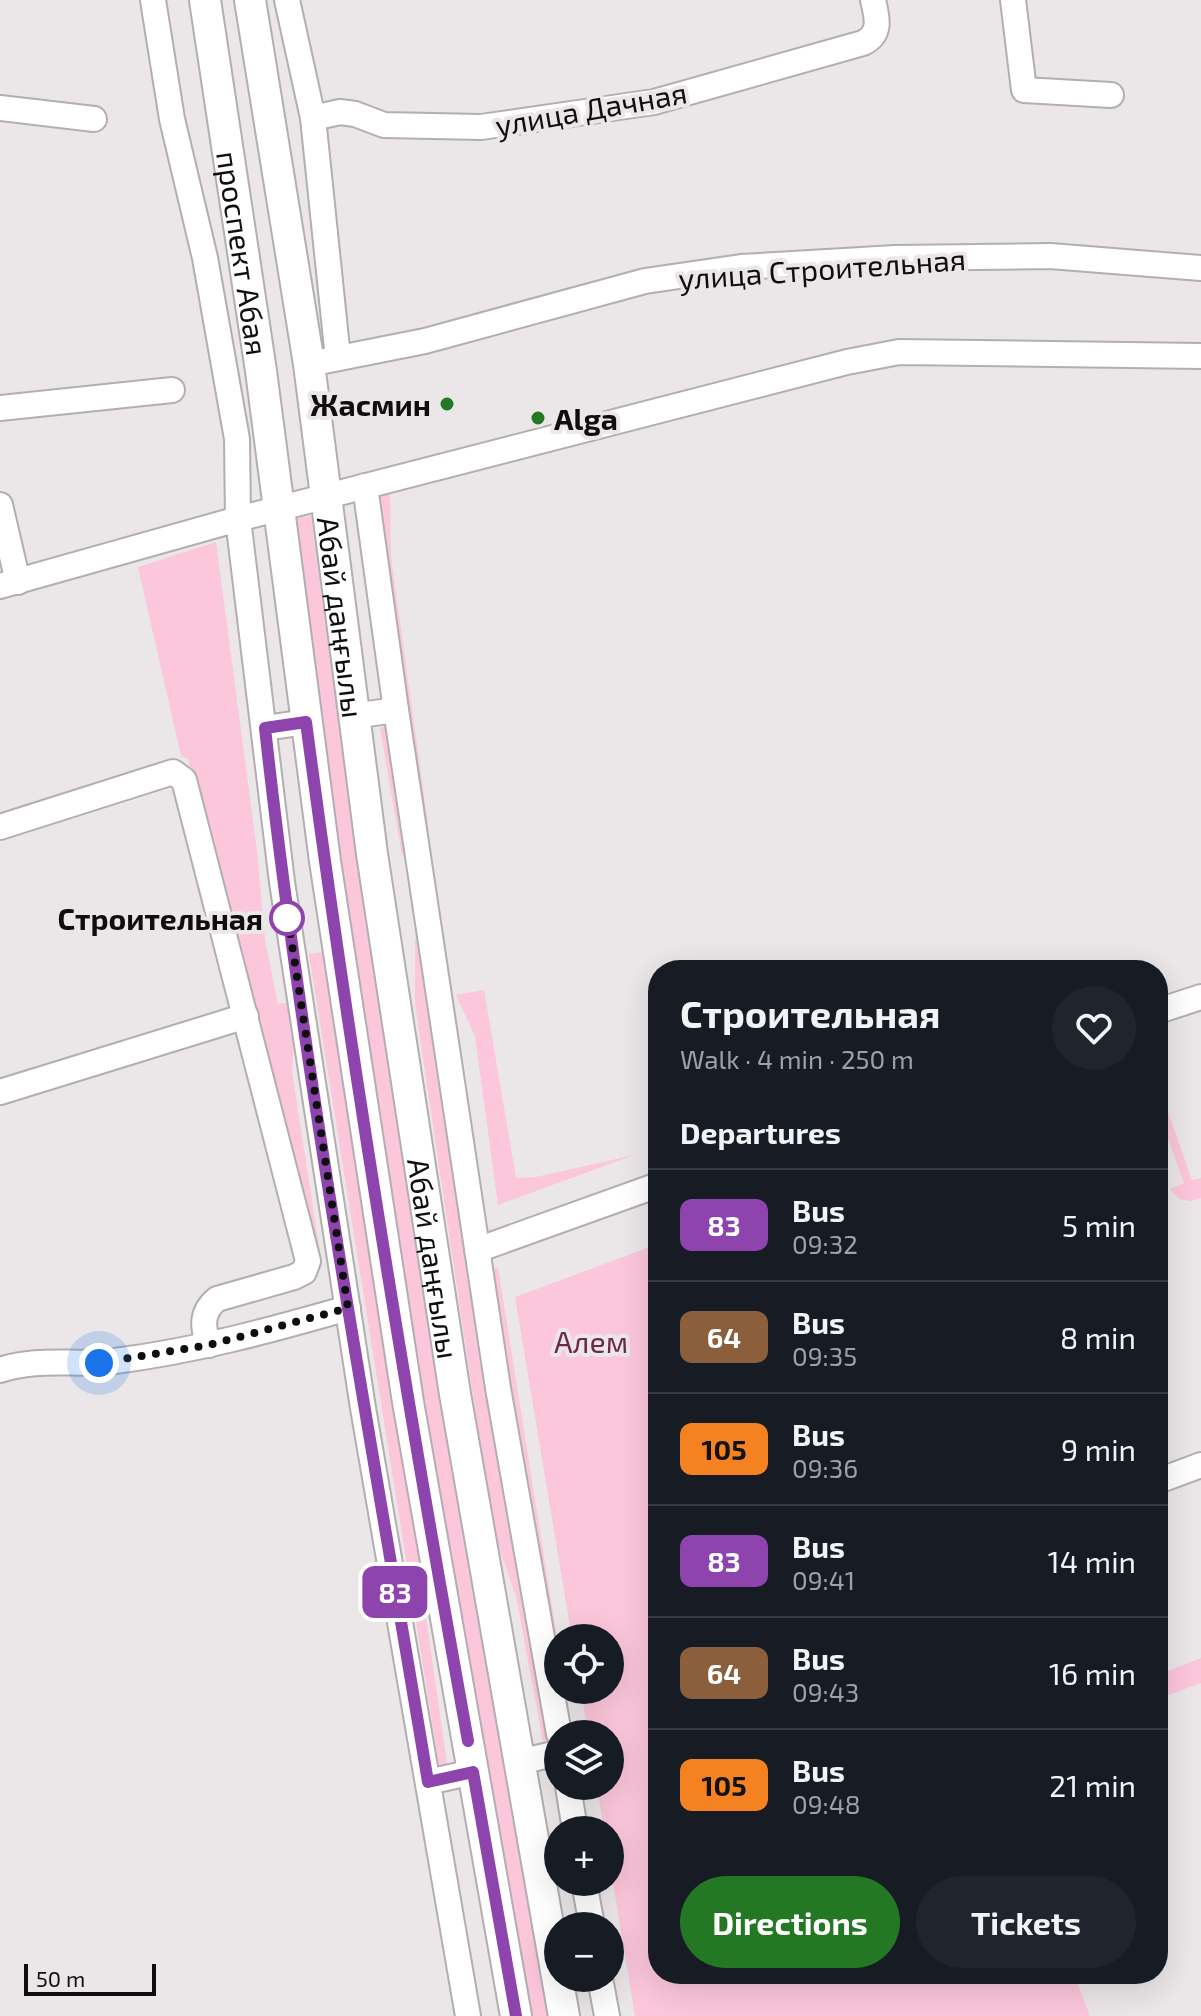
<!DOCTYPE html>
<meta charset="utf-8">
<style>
:root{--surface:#171b24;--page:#20242c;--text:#f1f3f6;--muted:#9ea1a6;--line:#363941;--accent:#247823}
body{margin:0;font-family:"Exo 2",sans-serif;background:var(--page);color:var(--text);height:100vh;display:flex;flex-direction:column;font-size:30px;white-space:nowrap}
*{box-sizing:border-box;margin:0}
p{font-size:26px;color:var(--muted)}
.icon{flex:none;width:44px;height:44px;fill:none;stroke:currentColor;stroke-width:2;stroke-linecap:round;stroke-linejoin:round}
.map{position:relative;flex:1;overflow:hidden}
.drawer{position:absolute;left:648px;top:960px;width:520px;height:1024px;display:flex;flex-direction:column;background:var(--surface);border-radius:32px;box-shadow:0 8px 32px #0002}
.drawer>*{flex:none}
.badge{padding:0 16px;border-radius:12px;font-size:28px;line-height:52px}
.controls{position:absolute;left:544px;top:1624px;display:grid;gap:16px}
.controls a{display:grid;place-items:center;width:80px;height:80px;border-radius:50%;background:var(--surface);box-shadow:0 8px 32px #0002;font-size:40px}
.scale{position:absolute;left:24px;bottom:20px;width:132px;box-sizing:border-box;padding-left:8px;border:4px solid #0f0e0e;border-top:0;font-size:22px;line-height:28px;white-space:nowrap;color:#0f0e0e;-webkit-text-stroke:6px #ebe6e8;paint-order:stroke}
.you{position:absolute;width:40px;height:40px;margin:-20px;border:6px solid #fff;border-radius:50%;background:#1a73e8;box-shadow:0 0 0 12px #1a73e833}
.map>.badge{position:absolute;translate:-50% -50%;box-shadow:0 0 0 4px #fff}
h2{padding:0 32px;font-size:30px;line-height:72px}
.round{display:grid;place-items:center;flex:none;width:84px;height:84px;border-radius:42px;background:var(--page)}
.overview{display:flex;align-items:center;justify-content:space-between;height:136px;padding:0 32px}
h1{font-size:38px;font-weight:700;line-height:60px}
.action{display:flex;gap:16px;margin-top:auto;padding:16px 32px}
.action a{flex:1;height:92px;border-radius:48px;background:var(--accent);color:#fff;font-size:32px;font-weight:700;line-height:92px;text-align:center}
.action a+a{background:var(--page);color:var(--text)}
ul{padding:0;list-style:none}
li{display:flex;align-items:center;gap:24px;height:112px;padding:0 32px;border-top:2px solid var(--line)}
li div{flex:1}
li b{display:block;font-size:30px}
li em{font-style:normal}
li .badge{min-width:88px;font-weight:700;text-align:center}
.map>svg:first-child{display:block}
</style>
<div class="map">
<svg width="1201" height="2016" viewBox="0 0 1201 2016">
<rect width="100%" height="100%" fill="#ebe6e8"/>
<!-- green -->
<g fill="#fcc6db">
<path d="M 390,491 L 391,557 L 429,832 L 424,849 L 378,494 Z"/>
<path d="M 311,516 L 356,856 L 439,1397 L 548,2016 L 532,2016 L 424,1400 L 341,858 L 295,518 Z"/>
<path d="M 216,542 L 257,851 L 265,940 L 278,1004 L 290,1002 L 295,1027 L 292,1071 L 322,1266 L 315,1271 L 188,759 L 181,756 L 138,567 Z"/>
<path d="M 388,725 L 413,854 L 402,855 L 380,728 Z"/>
<path d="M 415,939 L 423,939 L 551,1739 L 543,1741 L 516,1596 L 493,1531 L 415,1004 Z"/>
<path d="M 323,952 L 426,1541 L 426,1617 L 447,1764 L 439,1765 L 309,954 Z"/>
<path d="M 484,990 L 516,1178 L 536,1177 L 634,1155 L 498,1205 L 475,1036 L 456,995 Z"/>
<path d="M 1158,1084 L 1192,1180 L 1201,1178 L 1201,1198 L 1190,1201 L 1179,1199 L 1170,1189 L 1184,1183 L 1158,1111 Z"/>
<path d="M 658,1244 L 658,1974 L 1074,1974 L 1090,2016 L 635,2016 L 610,1865 L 610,1830 L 604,1830 L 597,1786 L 610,1786 L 610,1734 L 588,1734 L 581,1690 L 610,1690 L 610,1638 L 572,1638 L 515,1297 Z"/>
<path d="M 498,1267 L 558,1644 L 558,1690 L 565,1690 L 568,1704 L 559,1706 L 490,1271 Z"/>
<path d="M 1201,1658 L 1201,1683 L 1158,1699 L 1158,1675 Z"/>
</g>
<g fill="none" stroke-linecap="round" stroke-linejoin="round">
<!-- minor casing -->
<g stroke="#b3aeb0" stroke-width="28">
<g id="minor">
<path d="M 153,0 L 172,119 L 205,258 L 237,439 L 238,519 L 282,882 L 363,1408 L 468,2016"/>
<path d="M 287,0 L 313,118 L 338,358"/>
<path d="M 1013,0 L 1024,90 L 1111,95"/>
<path d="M 0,108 L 94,119"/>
<path d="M 313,118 L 340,112 L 355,114 L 384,125 L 481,127 L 654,102 L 863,43 C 882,34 877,17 873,0"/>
<path d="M 309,364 L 425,341 L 645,281 L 741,267 L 895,258 L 1050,256 L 1201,268"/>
<path d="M 0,408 L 172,390"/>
<path d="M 365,486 L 396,710 L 498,1388 L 559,1734"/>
<path d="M 0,505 L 18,582"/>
<path d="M 0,586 L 238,519 L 847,362 L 899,352 L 1201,356"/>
<path d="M 353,716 L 396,710"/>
<path d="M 265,728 L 306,722"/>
<path d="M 0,827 L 173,772 L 184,780 L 308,1261 L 304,1272 L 294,1277 L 217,1299 C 201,1312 202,1327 209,1345"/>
<path d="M 1158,1011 L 1201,997"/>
<path d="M 0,1092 L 246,1016"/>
<path d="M 477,1250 L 658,1185"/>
<path d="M 0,1370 C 38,1357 76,1366 115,1361 C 195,1351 271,1330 348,1308"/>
<path d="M 1158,1481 L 1201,1465"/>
<path d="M 519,1762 L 558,1753"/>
<path d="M 428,1782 L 473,1772"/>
<path d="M 568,1786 L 575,1830"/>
<path d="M 584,1882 L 592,1926"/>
<path d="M 600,1978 L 607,2016"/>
</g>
</g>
<!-- major casing -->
<g stroke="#b3aeb0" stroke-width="34">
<g id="major">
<path id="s1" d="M 205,0 L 261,371 L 325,861 L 408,1402 L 516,2016"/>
<path id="s2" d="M 250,0 L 309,364 L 372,854 L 455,1394 L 564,2016"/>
</g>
</g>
<!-- minor -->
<use href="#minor" stroke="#fff" stroke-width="24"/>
<!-- major -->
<use href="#major" stroke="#fff" stroke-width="30"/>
</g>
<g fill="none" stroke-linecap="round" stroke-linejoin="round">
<!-- line casing -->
<g stroke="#fff" stroke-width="18">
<path id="line" d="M 468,1741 C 407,1403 351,1063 306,722 L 265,728 C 304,1082 370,1432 428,1782 L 473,1772 L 516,2016"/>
</g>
<!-- line -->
<use href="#line" stroke="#8e44ad" stroke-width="12"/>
<!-- walk -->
<path stroke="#0f0e0e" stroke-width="8" stroke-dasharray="0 14.4" d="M 99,1363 L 209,1345 L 348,1308 L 287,912 L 287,918"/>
</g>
<!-- markers -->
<g fill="#247823" stroke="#ebe6e8" stroke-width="3">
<circle cx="447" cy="404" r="8"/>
<circle cx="538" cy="418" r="8"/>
</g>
<circle fill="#fff" stroke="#8e44ad" stroke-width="4" cx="287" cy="918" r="16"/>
<g text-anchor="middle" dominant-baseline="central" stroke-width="8" stroke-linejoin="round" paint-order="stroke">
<!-- street labels -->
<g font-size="30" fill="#0f0e0e" stroke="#ebe6e8">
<text transform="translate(591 108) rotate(-10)">улица Дачная</text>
<text stroke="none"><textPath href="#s1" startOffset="256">проспект Абая</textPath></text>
<text transform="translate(822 268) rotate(-4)">улица Строительная</text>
<text stroke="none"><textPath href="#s2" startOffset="624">Абай даңғылы</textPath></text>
<text stroke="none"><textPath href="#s2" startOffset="1272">Абай даңғылы</textPath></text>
</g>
<!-- poi labels -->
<g font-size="30" font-weight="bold" fill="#0f0e0e" stroke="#ebe6e8" text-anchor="end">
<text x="431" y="404">Жасмин</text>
<text x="554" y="418" text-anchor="start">Alga</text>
</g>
<!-- stop labels -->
<g font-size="30" font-weight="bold" fill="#0f0e0e" stroke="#ebe6e8" text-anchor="end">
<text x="263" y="918">Строительная</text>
</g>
<!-- park labels -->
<g font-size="30" fill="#6d284a" stroke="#ebe6e8">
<text x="591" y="1341">Алем</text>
</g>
</g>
</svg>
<div class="controls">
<a><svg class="icon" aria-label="locate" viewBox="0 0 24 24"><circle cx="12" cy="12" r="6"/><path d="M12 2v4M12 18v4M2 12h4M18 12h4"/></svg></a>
<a><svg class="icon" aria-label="layers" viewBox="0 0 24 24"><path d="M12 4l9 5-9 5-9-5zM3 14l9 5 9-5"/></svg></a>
<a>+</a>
<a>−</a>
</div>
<div class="scale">50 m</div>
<div class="you" style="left:99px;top:1363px"></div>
<b class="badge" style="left:395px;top:1592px;background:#8e44ad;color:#fff">83</b>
<section class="drawer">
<div class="overview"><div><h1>Строительная</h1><p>Walk · 4 min · 250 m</p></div><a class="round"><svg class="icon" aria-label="heart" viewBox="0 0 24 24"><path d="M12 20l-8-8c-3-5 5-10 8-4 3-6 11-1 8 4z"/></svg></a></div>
<h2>Departures</h2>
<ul>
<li><span class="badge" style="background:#8e44ad;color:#fff">83</span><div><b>Bus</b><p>09:32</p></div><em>5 min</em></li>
<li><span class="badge" style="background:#8b5e3c;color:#fff">64</span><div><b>Bus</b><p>09:35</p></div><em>8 min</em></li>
<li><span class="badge" style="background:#f58220;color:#111">105</span><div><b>Bus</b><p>09:36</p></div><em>9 min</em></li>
<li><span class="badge" style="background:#8e44ad;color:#fff">83</span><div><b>Bus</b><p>09:41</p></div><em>14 min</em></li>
<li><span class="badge" style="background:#8b5e3c;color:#fff">64</span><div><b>Bus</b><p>09:43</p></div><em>16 min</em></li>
<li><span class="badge" style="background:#f58220;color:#111">105</span><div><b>Bus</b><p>09:48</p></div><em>21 min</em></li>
</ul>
<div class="action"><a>Directions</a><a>Tickets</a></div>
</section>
</div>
